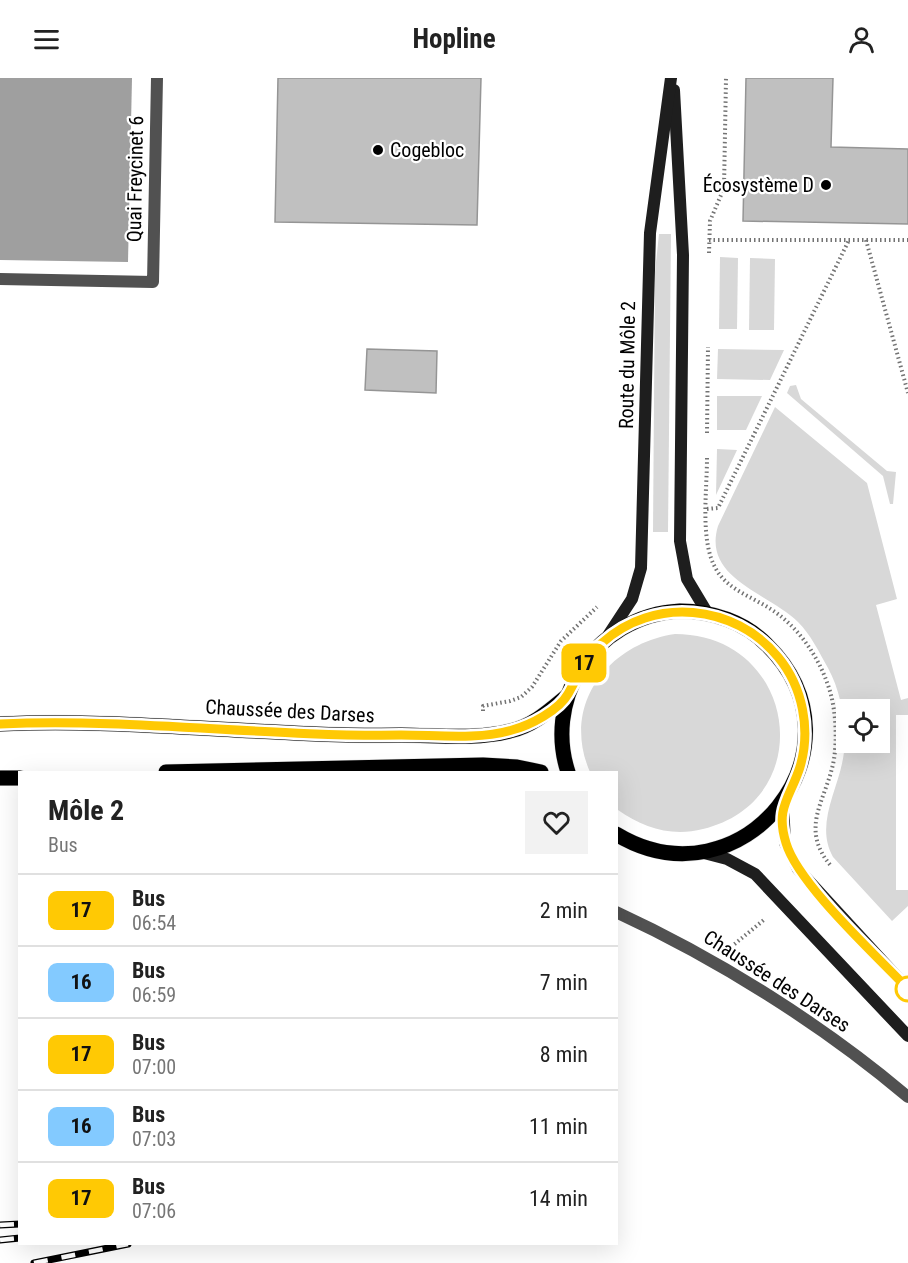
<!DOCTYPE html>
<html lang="fr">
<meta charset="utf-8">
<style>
:root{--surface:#fff;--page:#f2f2f2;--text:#222;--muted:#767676;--line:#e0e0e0}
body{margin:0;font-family:"Roboto Condensed",sans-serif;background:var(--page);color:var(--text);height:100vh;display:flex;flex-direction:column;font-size:22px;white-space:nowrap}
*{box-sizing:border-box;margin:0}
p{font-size:20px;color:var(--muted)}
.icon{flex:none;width:33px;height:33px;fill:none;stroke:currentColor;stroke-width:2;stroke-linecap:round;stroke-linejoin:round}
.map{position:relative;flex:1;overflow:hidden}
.side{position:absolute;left:18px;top:693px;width:600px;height:474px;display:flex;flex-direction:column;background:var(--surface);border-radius:0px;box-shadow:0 6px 24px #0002}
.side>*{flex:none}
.badge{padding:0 12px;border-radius:9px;font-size:21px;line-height:39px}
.tools{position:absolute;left:836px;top:621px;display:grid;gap:12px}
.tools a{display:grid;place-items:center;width:54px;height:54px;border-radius:0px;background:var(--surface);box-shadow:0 6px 24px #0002;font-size:30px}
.map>.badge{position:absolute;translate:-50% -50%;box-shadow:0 0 0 3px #fff}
.round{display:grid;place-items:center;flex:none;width:63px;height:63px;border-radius:0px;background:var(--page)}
.summary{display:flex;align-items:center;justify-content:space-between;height:102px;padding:0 30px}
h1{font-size:28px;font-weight:700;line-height:45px}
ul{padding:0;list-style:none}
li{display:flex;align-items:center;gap:18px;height:72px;padding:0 30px;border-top:2px solid var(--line)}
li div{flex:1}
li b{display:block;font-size:22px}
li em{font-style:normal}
li .badge{min-width:66px;font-weight:700;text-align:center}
header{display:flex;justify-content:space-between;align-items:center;height:78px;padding:0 30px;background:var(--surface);font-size:27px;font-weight:700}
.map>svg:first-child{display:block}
</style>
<header><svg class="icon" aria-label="menu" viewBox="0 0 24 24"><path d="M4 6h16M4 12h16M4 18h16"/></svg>Hopline<svg class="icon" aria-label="person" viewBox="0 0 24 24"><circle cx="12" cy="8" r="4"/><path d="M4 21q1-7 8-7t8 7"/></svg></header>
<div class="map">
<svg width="908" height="1185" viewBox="0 0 908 1185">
<rect width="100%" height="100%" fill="#fff"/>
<!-- green -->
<g fill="#d8d8d8" fill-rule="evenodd">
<path d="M 659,156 L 671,156 L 668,454 L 653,454 L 655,194 Z"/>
<path d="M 720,179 L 738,180 L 737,251 L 719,251 Z"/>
<path d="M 750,180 L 775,181 L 774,252 L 749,252 Z"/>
<path d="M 718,271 L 784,272 L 770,302 L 717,301 Z"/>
<path d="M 796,307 L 801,321 L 887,393 L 896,394 L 893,426 L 890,426 L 883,398 L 787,315 L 790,308 Z"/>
<path d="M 717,318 L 762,318 L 746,352 L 717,352 Z"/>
<path d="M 775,329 L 867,405 L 897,521 L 876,527 L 901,622 L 908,620 L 908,637 L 896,637 L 896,812 L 908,812 L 908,828 L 892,843 L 833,779 C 814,745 840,710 844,674 C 847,646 841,614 828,590 C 819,574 811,557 798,544 C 769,515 702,501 718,448 ZM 846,632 L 879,632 L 879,664 L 846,664 Z"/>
<path d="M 717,371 L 737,372 L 716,417 Z"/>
<path d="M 675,556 C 797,556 821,722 703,751 C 672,759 643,750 618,732 L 616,694 L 590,694 C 561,628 607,566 675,556 Z"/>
</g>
<!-- water -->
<path fill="#9f9f9f" d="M 0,0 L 132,0 L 128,184 L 0,182 Z"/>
<!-- building -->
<g fill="#c0c0c0" stroke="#959595" stroke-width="1.5">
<path d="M 278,0 L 481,0 L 477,147 L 275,144 Z"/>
<path d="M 746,0 L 833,0 L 831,69 L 908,71 L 908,146 L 743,143 Z"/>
<path d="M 367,271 L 437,273 L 436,315 L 365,312 Z"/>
</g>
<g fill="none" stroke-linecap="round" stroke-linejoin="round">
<!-- primary casing -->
<g stroke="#dbdbdb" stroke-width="16">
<g id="primary">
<path d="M 0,646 C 134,640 267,659 401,657 C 436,657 475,662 510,653 C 533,648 550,632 567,618"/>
<path d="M 166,694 L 483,687 L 517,689 L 541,694"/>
<path d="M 568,694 C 557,661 561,624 579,593 C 600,558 638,535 680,533 C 712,533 745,544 767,567 C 872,670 742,832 616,756"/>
<path d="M 0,700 L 20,700"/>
</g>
</g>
<!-- path -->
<g stroke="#737373" stroke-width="4" stroke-dasharray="1.5 3" stroke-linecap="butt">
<path d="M 709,162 L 908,162"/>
<path d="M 866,162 L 908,315"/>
<path d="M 709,175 L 710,143 L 724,110 L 726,0"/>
<path d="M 707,355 L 708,269"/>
<path d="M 707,380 C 707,412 700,462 715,489 C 725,510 750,518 769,530 C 799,548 822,583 831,617 C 836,636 837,662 834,681 C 827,722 798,749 831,788"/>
<path d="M 707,431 L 718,430 L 849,162"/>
<path d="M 483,633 L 483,628 L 510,623 L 521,619 L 532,609 L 561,563 L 597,529"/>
<path d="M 731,869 L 765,841"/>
</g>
<!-- service -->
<g stroke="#515151" stroke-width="12">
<path d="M 0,201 L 153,204 L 157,0"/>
<path d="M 616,834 C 718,881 823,947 908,1019"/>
</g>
<!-- secondary -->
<g stroke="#1e1e1e" stroke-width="12">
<path d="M 674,12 L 683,177 L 680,463 L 687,501 L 708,536"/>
<path d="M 609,556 L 632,521 L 641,490 L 650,155 L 671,0"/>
<path d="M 783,724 L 785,765 L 798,791 L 908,911"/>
<path d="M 704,775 L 727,781 L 755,796 L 908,958"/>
</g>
<!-- primary -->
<use href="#primary" stroke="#000" stroke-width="15"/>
<!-- rail casing -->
<g stroke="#000" stroke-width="7">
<g id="rail">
<path d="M 0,1147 L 20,1146"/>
<path d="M 0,1162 L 20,1160"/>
<path d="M 34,1185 L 128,1166"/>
</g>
</g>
<!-- rail -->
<use href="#rail" stroke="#fff" stroke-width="4.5" stroke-dasharray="14" stroke-linecap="butt"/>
</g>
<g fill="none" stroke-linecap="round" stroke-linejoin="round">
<!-- line casing -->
<g stroke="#fff" stroke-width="14">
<path id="line" d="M 0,646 C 134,640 267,659 401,657 C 437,657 478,662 512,652 C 531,647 559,632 568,616 C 579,597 585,579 602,565 C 653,518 735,526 778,579 C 803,609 811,652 800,689 C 790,720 775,730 786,765 C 798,806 876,877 908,911"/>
</g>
<!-- line -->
<use href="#line" stroke="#ffc904" stroke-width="9"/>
</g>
<!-- markers -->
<g fill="#000" stroke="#fff" stroke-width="2">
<circle cx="378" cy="72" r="6"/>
<circle cx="826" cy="107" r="6"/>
</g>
<circle fill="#fff" stroke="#ffc904" stroke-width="3" cx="908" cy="911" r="12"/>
<g text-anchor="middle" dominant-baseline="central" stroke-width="4.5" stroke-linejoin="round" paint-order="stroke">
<!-- poi labels -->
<g font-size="20" fill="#000" stroke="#fff" text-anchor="start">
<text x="390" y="72">Cogebloc</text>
<text x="814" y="107" text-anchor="end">Écosystème D</text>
</g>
<!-- street labels -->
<g font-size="20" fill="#000" stroke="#fff">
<text transform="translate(135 101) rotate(-89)">Quai Freycinet 6</text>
<text transform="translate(627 287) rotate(-89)">Route du Môle 2</text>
<text transform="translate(290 633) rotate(3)">Chaussée des Darses</text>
<text transform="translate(777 903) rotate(33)">Chaussée des Darses</text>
</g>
</g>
</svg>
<div class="tools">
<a><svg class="icon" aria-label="locate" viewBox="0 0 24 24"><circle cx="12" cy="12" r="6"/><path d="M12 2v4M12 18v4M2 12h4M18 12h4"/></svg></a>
</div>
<b class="badge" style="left:584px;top:585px;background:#ffc904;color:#111">17</b>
<section class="side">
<div class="summary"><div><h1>Môle 2</h1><p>Bus</p></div><a class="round"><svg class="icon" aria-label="heart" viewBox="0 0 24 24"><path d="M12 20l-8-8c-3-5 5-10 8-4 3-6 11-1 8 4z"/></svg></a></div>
<ul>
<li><span class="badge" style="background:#ffc904;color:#111">17</span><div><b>Bus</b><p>06:54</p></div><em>2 min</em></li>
<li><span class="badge" style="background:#83caff;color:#111">16</span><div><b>Bus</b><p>06:59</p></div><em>7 min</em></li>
<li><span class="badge" style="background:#ffc904;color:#111">17</span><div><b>Bus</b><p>07:00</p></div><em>8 min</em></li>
<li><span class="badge" style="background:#83caff;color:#111">16</span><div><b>Bus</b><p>07:03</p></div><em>11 min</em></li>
<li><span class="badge" style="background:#ffc904;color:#111">17</span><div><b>Bus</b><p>07:06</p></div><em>14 min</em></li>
</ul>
</section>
</div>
